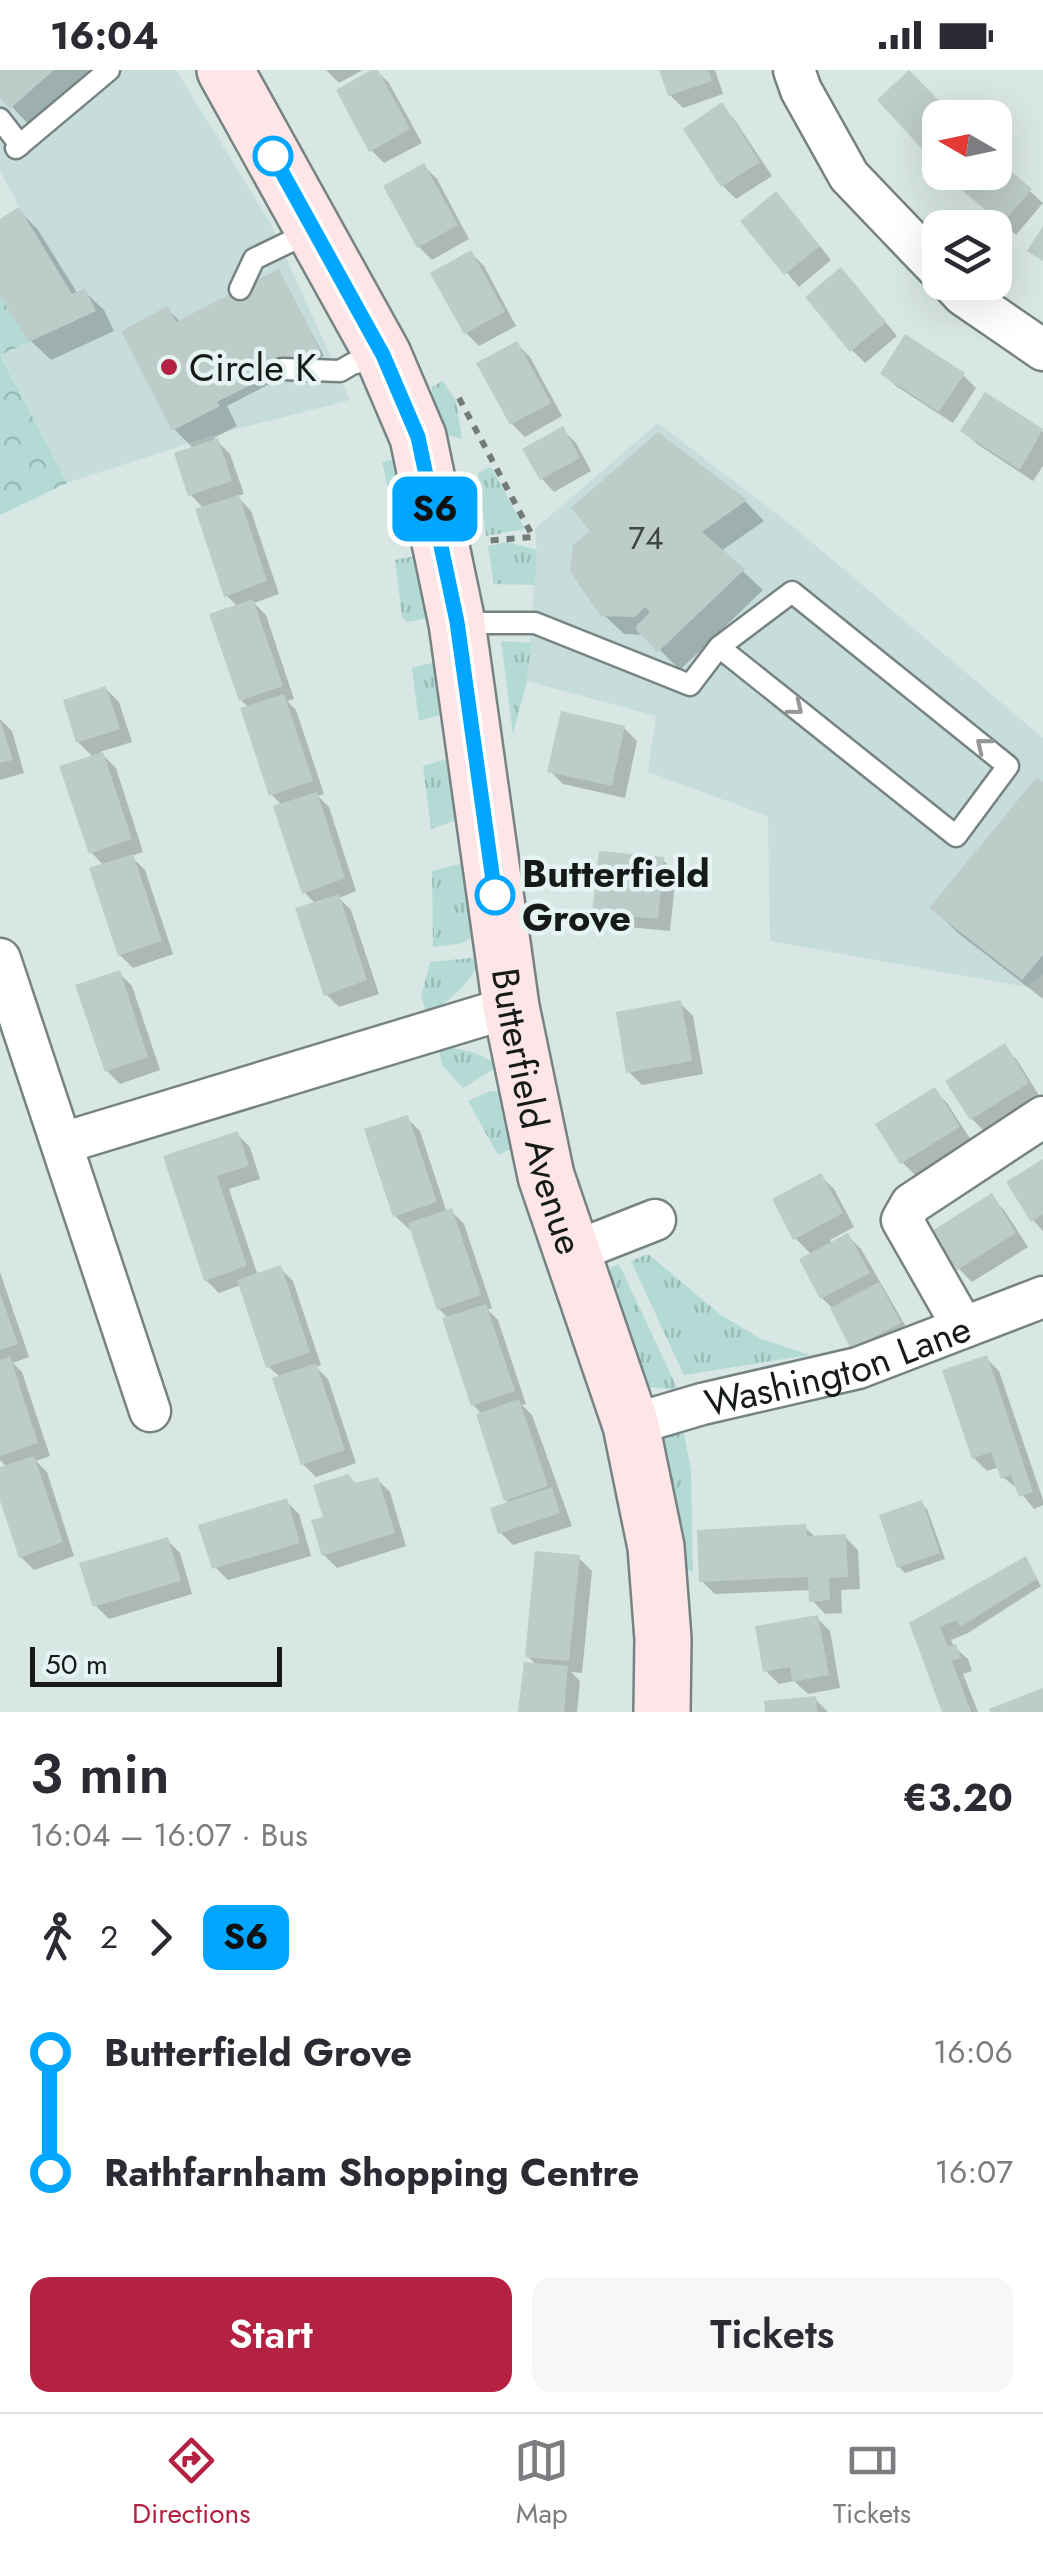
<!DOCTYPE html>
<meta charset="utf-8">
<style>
:root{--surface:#fff;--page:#f7f7f7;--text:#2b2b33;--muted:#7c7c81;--line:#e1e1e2;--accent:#b42141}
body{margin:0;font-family:Jost,sans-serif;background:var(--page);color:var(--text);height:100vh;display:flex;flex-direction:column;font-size:38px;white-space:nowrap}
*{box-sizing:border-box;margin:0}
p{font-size:32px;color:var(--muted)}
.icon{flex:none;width:55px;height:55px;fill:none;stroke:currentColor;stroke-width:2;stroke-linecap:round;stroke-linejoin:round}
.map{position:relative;height:1642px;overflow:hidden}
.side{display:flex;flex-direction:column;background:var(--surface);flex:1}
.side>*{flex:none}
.badge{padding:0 20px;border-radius:15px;font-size:35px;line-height:65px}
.needle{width:65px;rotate:279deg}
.fabs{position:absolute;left:922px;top:30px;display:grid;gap:20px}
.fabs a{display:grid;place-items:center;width:90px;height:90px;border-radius:20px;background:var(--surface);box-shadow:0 10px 40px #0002;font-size:50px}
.scale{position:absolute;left:30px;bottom:25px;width:252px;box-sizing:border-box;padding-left:10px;border:5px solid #161b1a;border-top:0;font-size:28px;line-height:35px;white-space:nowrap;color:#161b1a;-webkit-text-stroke:8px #e5f4f2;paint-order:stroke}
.map>.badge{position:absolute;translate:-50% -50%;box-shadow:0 0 0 5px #fff}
.legs{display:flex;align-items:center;gap:15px;height:110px;padding:0 30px;font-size:32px}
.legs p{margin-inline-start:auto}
.head{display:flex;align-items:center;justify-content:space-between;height:170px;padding:0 30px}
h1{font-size:55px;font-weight:600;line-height:75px}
.cta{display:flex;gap:20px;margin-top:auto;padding:20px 30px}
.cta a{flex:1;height:115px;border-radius:20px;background:var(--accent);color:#fff;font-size:40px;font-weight:600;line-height:115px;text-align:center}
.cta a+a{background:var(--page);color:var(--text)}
ul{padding:0 30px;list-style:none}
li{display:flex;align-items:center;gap:35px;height:120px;font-size:38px}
li i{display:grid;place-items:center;width:15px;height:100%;margin:0 12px;background:currentColor}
li i::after{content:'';width:25px;height:25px;margin:-12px;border:8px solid;border-radius:50%;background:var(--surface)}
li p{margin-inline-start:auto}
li:first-child i{background:linear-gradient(#0000 50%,currentColor 0)}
li:last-child i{background:linear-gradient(currentColor 50%,#0000 0)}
.status{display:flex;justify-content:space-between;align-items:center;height:70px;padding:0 50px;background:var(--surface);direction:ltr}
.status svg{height:28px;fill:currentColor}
.tab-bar{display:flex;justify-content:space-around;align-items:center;height:140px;border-top:2px solid var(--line);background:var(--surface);font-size:28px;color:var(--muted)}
.tab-bar a{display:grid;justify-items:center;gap:5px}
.tab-bar .on{color:var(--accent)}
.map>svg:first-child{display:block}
</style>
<div class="status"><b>16:04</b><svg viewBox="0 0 49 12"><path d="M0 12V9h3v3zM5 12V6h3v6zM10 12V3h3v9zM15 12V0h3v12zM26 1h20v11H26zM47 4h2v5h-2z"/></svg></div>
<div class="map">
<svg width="1043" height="1642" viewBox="0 0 1043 1642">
<defs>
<pattern id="grass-tufts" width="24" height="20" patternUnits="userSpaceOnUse" patternTransform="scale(2.5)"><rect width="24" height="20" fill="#b3dad5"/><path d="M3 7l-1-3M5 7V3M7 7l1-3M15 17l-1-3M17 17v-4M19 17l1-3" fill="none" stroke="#99bab6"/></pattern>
<pattern id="park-crowns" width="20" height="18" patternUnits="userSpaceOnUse" patternTransform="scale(2.5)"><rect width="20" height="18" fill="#b3dad5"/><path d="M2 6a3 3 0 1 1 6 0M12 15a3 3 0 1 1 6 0" fill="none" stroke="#99bab6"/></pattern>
</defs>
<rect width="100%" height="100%" fill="#d8e6e4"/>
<!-- built -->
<g fill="#c6ddda">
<path d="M 0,0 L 176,0 L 271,154 L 350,330 L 217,364 L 67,413 L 0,284 L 19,137 L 0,100 Z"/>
<path d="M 658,353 L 796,459 L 1043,668 L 1043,904 L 1027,917 L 770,871 L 768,746 L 648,702 L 656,646 L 527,611 L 537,480 L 535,459 Z"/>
</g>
<!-- grass -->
<g fill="url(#grass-tufts)">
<path d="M 443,311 L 456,331 L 462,369 L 447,365 L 432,324 L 432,317 Z"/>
<path d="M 401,388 L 412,443 L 394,446 L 382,392 Z"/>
<path d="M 491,397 L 525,459 L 486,466 L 478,403 Z"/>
<path d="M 508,472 L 537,480 L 535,515 L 494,514 L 488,476 Z"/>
<path d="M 420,485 L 428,548 L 407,552 L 402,547 L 395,490 Z"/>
<path d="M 501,571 L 531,573 L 527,611 L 513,664 Z"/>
<path d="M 435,592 L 440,596 L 447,643 L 419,651 L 412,598 Z"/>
<path d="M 454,687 L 462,748 L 431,759 L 423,696 Z"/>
<path d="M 468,792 L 478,862 L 463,873 L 433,877 L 432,801 Z"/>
<path d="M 471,888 L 481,892 C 468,913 450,932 427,944 L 421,927 L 430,892 Z"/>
<path d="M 438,975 L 472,982 L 496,993 L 497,997 L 463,1018 L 442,995 Z"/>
<path d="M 491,1021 L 503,1021 L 518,1076 L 498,1085 L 468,1031 Z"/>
<path d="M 648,1184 L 721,1245 L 761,1269 L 810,1285 L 684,1305 L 631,1191 Z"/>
<path d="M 619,1194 L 678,1320 L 648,1317 L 638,1304 L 609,1205 L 611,1197 Z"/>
<path d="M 681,1348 L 691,1400 L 693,1502 L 686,1499 L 681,1455 L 658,1360 Z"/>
</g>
<!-- park -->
<path fill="url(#park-crowns)" d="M 0,225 L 29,272 L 0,285 L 67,413 L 0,445 Z"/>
<!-- shadow -->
<g fill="#0003">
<path d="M 0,0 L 95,0 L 31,57 L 0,24 Z"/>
<path d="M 326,0 L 363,0 L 339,13 Z"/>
<path d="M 376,0 L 389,13 L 422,73 L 384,93 L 371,80 Z"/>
<path d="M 661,0 L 715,0 L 723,24 L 683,38 L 670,25 Z"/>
<path d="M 911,2 L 954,48 L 940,48 L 939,93 L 880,30 Z"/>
<path d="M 721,36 L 734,49 L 772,106 L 736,129 L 723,116 L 686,59 Z"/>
<path d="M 995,90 L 1043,133 L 1016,165 L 965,122 L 995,102 Z"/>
<path d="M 424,96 L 437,109 L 469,169 L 432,190 L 419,177 Z"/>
<path d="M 788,137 L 831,190 L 799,217 L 743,151 Z"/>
<path d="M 19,140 L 38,160 L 78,224 L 84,221 L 104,240 L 114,261 L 51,290 L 31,271 L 0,220 L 0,152 Z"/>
<path d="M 471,183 L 484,196 L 516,256 L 479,276 L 466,263 Z"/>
<path d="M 279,202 L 324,286 L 227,336 L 237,356 L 214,368 L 230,384 L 244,424 L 237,426 L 251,441 L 279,524 L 254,533 L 266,545 L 294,629 L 287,631 L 296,640 L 324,724 L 318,726 L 329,737 L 356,821 L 339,828 L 351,840 L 379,924 L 339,937 L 326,924 L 316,834 L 304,822 L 282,735 L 271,724 L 249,638 L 241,630 L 238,537 L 226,525 L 204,439 L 190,424 L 194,379 L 174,359 L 168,239 L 181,253 Z"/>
<path d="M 854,214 L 897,266 L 865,293 L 852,280 Z"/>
<path d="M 517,274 L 530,287 L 562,346 L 525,367 L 512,354 Z"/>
<path d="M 883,303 L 963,305 L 976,318 L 953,353 L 896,316 Z"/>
<path d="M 986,325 L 1043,362 L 1043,396 L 1033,411 L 977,374 L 964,361 Z"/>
<path d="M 563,360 L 576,373 L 591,401 L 554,422 L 542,409 Z"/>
<path d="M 658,365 L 746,432 L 764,451 L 721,481 L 763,520 L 680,600 L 645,565 L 624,564 L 603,544 L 594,461 Z"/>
<path d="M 106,619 L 119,632 L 132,672 L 100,682 L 116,698 L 143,782 L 131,786 L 145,800 L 173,884 L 133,898 L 120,885 L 104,796 L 91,782 L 94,688 L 78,672 Z"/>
<path d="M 0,649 L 12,661 L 24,703 L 0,710 Z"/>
<path d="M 624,658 L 637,671 L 625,728 L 563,714 L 550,701 Z"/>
<path d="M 1043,715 L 1043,929 L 958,863 L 932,838 Z"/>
<path d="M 663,790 L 676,803 L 670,861 L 608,855 L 595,842 Z"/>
<path d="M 119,903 L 132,916 L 160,1000 L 120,1014 L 107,1001 Z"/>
<path d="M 680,933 L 693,946 L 703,1004 L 642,1015 L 629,1002 Z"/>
<path d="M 1004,977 L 1017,990 L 1040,1027 L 985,1062 L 972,1049 Z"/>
<path d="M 934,1020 L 947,1033 L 971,1070 L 915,1105 L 902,1092 Z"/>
<path d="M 407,1048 L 420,1061 L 447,1143 L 451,1141 L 464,1154 L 492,1238 L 488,1240 L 498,1250 L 526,1334 L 522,1335 L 532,1345 L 572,1456 L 513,1475 L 500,1462 L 508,1434 L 479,1345 L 482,1344 L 473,1335 L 449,1249 L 439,1239 L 412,1158 L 409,1159 L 395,1146 Z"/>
<path d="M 237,1064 L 250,1077 L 260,1109 L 229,1119 L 258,1206 L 280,1198 L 293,1211 L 321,1295 L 316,1297 L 328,1309 L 356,1393 L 316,1407 L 303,1394 L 280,1307 L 268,1296 L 241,1215 L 219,1223 L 206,1210 L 166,1088 Z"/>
<path d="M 1043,1092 L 1043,1161 L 1033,1150 Z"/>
<path d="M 821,1106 L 834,1119 L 854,1157 L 830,1170 L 832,1174 L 848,1166 L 861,1179 L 912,1267 L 866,1291 L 853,1278 L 833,1239 L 822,1228 L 812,1185 L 795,1168 Z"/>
<path d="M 991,1127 L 1004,1140 L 1028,1177 L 972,1212 L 959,1199 Z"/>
<path d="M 0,1202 L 29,1287 L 13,1293 L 22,1302 L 50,1386 L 36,1391 L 47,1402 L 74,1486 L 34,1500 L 21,1487 L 0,1423 L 0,1399 L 7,1397 L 0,1390 Z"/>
<path d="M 986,1288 L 999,1301 L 1043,1430 L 1043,1435 L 1034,1439 L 1019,1420 L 1003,1407 L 999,1397 L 987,1401 L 974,1388 Z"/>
<path d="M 377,1409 L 390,1422 L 406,1476 L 337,1498 L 324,1485 L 326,1448 L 356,1416 Z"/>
<path d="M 286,1431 L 299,1444 L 311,1486 L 228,1510 L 215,1497 Z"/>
<path d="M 921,1433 L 927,1439 L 945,1489 L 905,1503 L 899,1497 Z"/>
<path d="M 805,1457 L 816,1468 L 845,1467 L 858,1480 L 860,1519 L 841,1520 L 842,1543 L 825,1544 L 812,1530 L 811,1520 L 715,1524 L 702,1511 Z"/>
<path d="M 167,1470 L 180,1483 L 192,1524 L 109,1549 L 96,1536 Z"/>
<path d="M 579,1488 L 592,1501 L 582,1603 L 571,1602 L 580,1611 L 577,1642 L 521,1642 L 537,1595 L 527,1586 Z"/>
<path d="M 1026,1489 L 1041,1516 L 968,1563 L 951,1570 L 954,1577 L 968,1589 L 972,1601 L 963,1604 L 978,1642 L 944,1642 L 912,1554 Z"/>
<path d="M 817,1548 L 830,1561 L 840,1618 L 808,1624 L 794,1611 L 779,1614 L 766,1601 Z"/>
<path d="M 815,1629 L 828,1642 L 768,1642 Z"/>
</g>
<!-- building -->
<g fill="#bdcbc9">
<path d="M 0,0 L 54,0 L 10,39 L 0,28 Z"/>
<path d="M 371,0 L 378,0 L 410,59 L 369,82 L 336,20 Z"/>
<path d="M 659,0 L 708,0 L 712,11 L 668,26 Z"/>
<path d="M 909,0 L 956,48 L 940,48 L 940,68 L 925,82 L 877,30 Z"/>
<path d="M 722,32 L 760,92 L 721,117 L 683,59 Z"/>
<path d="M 995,87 L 1032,119 L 1002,154 L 949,109 L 954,102 L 995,102 Z"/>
<path d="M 424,93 L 458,155 L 417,178 L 383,116 Z"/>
<path d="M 776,121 L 820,176 L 784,205 L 740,151 Z"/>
<path d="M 19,137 L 72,224 L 85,218 L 96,241 L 29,272 L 0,225 L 0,149 Z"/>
<path d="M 1043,156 L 1043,191 L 1027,181 Z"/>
<path d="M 471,180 L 505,242 L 464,264 L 430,203 Z"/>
<path d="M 841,197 L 886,252 L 850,282 L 805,227 Z"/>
<path d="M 279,199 L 320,280 L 217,332 L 220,336 L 172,361 L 121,261 L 168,236 L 176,252 Z"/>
<path d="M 905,264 L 965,303 L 939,342 L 880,304 Z"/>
<path d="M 517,271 L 551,333 L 510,355 L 476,293 Z"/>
<path d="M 985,322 L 1043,359 L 1020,400 L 960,361 Z"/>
<path d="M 563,356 L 580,388 L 540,410 L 522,379 Z"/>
<path d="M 658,362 L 747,430 L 702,462 L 745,499 L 658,582 L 636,560 L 637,555 L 650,542 L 645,537 L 635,547 L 601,546 L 570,502 L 573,475 L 590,461 L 571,438 Z"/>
<path d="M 218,368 L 232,411 L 188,426 L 174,383 Z"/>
<path d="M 239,425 L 267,511 L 224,527 L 195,439 Z"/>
<path d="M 253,529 L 283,616 L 239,631 L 209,544 Z"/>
<path d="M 106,616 L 120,659 L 76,673 L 63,630 Z"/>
<path d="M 284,624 L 313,711 L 269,726 L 240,638 Z"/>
<path d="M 561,641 L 625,656 L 612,716 L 547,702 Z"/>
<path d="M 0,650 L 13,690 L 0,693 Z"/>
<path d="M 103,682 L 132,769 L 89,784 L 59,696 Z"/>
<path d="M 1037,707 L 1043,712 L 1043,885 L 1022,910 L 929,838 Z"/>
<path d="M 317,722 L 345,808 L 302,824 L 273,736 Z"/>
<path d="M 599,781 L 664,787 L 658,849 L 592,843 Z"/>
<path d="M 133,784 L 162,871 L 118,886 L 89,798 Z"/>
<path d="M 339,824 L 367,910 L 324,926 L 295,838 Z"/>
<path d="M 120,900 L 148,987 L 105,1002 L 75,915 Z"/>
<path d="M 681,930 L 692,991 L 626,1003 L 616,942 Z"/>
<path d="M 1005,973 L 1029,1013 L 970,1050 L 945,1011 Z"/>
<path d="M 935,1017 L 960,1057 L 900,1094 L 875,1054 Z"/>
<path d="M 408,1045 L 437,1132 L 393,1147 L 364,1059 Z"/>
<path d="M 238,1061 L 249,1096 L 217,1106 L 247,1196 L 204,1211 L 163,1086 Z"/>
<path d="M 1043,1089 L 1043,1144 L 1031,1152 L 1006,1112 Z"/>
<path d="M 821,1103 L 843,1143 L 793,1170 L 772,1129 Z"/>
<path d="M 992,1123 L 1016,1163 L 957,1200 L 932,1161 Z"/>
<path d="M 452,1138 L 481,1225 L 437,1240 L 408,1153 Z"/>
<path d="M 848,1163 L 870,1203 L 820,1229 L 799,1189 Z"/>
<path d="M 281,1195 L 310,1282 L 266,1298 L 237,1210 Z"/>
<path d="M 879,1212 L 901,1253 L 851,1279 L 830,1238 Z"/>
<path d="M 0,1223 L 18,1274 L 0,1280 Z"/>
<path d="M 486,1234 L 515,1321 L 471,1336 L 442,1248 Z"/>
<path d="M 987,1285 L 1033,1422 L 1019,1427 L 1011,1405 L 1001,1409 L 991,1382 L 972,1389 L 942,1300 Z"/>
<path d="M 10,1286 L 38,1373 L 0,1386 L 0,1290 Z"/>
<path d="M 316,1293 L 345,1380 L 301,1395 L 272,1308 Z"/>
<path d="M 519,1329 L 548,1416 L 504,1431 L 476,1344 Z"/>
<path d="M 34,1386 L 63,1472 L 19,1488 L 0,1431 L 0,1397 Z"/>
<path d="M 348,1404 L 355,1413 L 378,1407 L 395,1463 L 322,1486 L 311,1450 L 323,1447 L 313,1415 Z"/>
<path d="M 552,1417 L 560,1443 L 498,1464 L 490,1438 Z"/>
<path d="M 287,1428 L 300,1473 L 212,1499 L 198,1455 Z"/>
<path d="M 922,1430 L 940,1483 L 897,1498 L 879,1445 Z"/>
<path d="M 806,1454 L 807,1466 L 846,1464 L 848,1507 L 829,1508 L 830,1530 L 809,1532 L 808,1507 L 699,1512 L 697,1460 Z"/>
<path d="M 168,1467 L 181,1511 L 93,1537 L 79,1493 Z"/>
<path d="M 535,1481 L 580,1485 L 569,1591 L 525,1587 Z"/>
<path d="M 1026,1486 L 1037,1509 L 960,1557 L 957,1550 L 940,1557 L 948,1576 L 956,1574 L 961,1588 L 952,1591 L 971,1642 L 942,1642 L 909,1553 Z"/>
<path d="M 818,1545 L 829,1605 L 792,1612 L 790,1597 L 763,1602 L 755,1556 Z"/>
<path d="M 524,1592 L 568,1596 L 564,1642 L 518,1642 Z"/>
<path d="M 1043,1618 L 1043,1642 L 990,1642 L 989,1639 Z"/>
<path d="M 816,1626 L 817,1642 L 765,1642 L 764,1631 Z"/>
</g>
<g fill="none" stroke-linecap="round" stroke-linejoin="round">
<!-- service casing -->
<g stroke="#768382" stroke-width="25">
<g id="service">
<path d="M 0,49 L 20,75"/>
<path d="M 16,78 L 109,0"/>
<path d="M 240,219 L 254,189 L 312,161"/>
<path d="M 282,299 L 340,301 L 352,294 L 381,286"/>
<path d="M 459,553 L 535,553 L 690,615 L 719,577 L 792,522 L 1008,696 L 956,766 L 719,577"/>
</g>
</g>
<!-- minor casing -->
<g stroke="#768382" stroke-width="45">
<g id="minor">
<path d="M 794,0 L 801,20 L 849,106 L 940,201"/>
<path d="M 951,212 L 963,225 L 1043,280"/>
<path d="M 0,889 L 150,1341"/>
<path d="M 63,1073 L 511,937"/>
<path d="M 571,1183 L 655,1150"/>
<path d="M 963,1257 L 902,1150 L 911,1134 L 1043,1047"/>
<path id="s1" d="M 631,1355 L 702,1334 L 858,1298 L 1043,1227"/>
</g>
</g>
<!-- secondary casing -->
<g stroke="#768382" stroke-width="60">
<g id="secondary">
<path id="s2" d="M 225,0 L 383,285 L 418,367 L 457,553 L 511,937 L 546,1106 L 631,1355 L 656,1477 L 663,1569 L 662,1642"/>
</g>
</g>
<!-- path -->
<path stroke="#727b79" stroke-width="6" stroke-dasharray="8 8" stroke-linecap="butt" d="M 459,328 L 533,467 L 484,471"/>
<!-- service -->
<use href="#service" stroke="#fff" stroke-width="20"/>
<!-- minor -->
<use href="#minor" stroke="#fff" stroke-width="40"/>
<!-- secondary -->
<use href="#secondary" stroke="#fee6e8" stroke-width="55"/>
</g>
<!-- one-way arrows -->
<defs><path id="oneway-chevron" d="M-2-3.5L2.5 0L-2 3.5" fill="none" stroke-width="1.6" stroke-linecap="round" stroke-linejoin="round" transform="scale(2.5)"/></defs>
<g stroke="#969898">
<use href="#oneway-chevron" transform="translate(796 638) rotate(39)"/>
<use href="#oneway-chevron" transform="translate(983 675) rotate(-141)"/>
</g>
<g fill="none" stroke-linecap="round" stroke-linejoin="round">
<!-- line-1 casing -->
<g stroke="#fff" stroke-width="22">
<path id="line-1" d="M 273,86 L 383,285 L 418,367 L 457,552 L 495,825"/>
</g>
<!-- line-1 -->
<use href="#line-1" stroke="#00a6ff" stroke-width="15"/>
</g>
<!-- markers -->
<g fill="#fff" stroke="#00a6ff" stroke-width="5">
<circle cx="273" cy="86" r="18"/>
<circle cx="495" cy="825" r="18"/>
</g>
<circle fill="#b42141" stroke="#e5f4f2" stroke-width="4" cx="169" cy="297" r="10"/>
<g text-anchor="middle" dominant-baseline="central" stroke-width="9" stroke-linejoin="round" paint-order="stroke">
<!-- number labels -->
<g font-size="32" fill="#404746">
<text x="646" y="468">74</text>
</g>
<!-- poi labels -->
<g font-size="38" fill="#161b1a" stroke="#e5f4f2" text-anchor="start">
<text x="189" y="297">Circle K</text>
</g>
<!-- stop labels -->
<g font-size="38" font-weight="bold" fill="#161b1a" stroke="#e5f4f2" text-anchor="start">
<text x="522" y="803">Butterfield<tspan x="522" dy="44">Grove</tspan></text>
</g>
<!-- street labels -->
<g font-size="38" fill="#161b1a" stroke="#e5f4f2">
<text stroke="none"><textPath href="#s2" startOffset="1100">Butterfield Avenue</textPath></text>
<text stroke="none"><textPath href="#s1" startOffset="215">Washington Lane</textPath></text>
</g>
</g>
</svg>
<div class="fabs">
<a><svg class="needle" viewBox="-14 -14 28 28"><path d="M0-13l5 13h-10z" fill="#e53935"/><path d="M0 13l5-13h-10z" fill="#7c7c81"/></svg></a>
<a><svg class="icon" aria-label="layers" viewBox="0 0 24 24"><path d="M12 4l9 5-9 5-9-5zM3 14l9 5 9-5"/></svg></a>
</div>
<div class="scale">50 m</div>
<b class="badge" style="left:435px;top:439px;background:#00a6ff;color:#111">S6</b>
</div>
<section class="side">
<div class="head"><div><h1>3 min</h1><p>16:04 – 16:07 · Bus</p></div><b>€3.20</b></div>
<div class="legs"><svg class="icon" aria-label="walk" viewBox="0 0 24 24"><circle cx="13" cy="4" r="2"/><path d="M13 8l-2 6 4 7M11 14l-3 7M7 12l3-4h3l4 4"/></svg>2<svg class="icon" aria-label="forward" viewBox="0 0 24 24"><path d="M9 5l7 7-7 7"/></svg><b class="badge" style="background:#00a6ff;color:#111">S6</b></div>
<ul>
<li><i style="color:#00a6ff"></i><b>Butterfield Grove</b><p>16:06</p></li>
<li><i style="color:#00a6ff"></i><b>Rathfarnham Shopping Centre</b><p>16:07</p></li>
</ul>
<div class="cta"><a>Start</a><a>Tickets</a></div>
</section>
<nav class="tab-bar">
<a class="on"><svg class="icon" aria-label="directions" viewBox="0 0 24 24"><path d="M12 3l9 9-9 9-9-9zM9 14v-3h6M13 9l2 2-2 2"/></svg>Directions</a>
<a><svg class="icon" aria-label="map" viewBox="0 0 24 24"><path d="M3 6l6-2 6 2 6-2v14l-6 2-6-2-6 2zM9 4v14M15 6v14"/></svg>Map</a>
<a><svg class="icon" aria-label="tickets" viewBox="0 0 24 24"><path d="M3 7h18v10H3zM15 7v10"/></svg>Tickets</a>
</nav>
